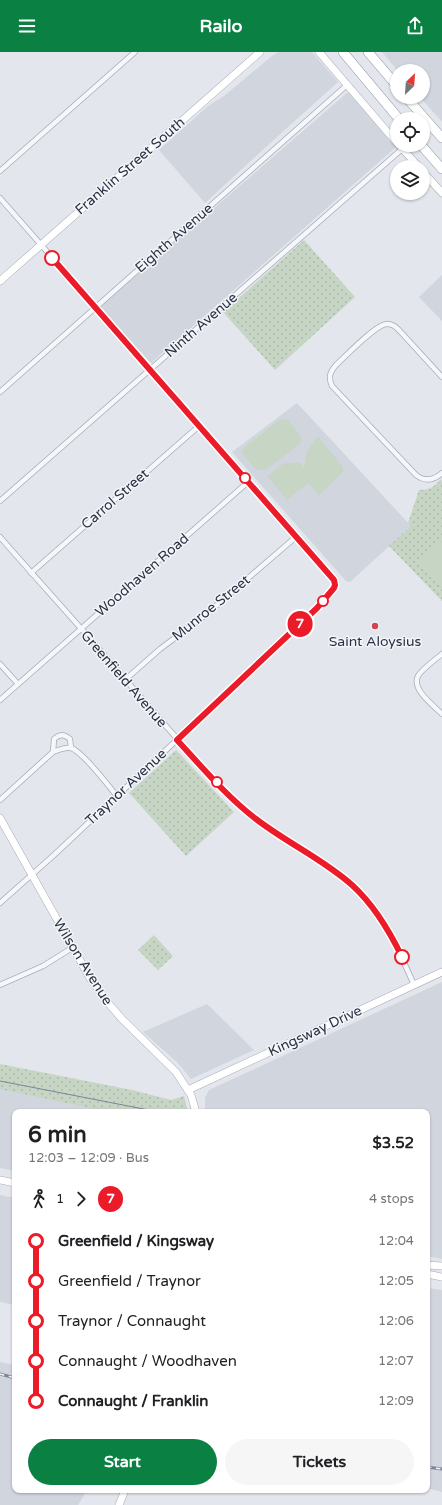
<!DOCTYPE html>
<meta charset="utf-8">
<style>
:root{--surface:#fff;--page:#f6f6f6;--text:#202124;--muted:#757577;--accent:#0b8043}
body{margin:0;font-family:"Varela Round",sans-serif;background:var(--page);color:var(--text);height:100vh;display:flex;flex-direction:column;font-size:15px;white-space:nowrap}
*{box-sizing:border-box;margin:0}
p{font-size:13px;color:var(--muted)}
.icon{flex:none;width:22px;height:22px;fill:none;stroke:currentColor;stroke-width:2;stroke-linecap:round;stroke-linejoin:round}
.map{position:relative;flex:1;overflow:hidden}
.sheet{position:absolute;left:12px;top:1057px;width:418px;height:384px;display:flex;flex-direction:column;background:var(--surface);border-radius:8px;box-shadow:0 1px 3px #0004}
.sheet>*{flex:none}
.badge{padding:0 8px;border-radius:13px;font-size:14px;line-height:26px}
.needle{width:26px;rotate:25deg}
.buttons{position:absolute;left:390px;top:12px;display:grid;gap:8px}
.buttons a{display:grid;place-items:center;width:40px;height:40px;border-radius:50%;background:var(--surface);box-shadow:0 1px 3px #0004;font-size:20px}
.map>.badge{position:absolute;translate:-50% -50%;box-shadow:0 0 0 2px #fff}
.legs{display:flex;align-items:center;gap:6px;height:44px;padding:0 16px;font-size:13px}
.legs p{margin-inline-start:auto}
.head{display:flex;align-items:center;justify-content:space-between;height:68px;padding:0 16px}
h1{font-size:22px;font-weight:700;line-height:30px}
.primary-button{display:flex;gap:8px;margin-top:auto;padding:8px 16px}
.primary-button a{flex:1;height:46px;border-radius:24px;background:var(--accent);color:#fff;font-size:16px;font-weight:700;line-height:46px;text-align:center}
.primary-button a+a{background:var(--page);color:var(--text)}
ul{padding:0 16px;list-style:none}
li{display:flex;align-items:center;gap:14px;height:40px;font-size:15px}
li i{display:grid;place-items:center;width:6px;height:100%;margin:0 5px;background:currentColor}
li i::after{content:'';width:10px;height:10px;margin:-5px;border:3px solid;border-radius:50%;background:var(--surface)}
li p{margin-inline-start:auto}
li:first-child i{background:linear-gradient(#0000 50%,currentColor 0)}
li:last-child i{background:linear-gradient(currentColor 50%,#0000 0)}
header{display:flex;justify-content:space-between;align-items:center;height:52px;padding:0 16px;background:var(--accent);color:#fff;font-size:18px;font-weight:700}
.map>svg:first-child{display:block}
</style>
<header><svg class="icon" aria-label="menu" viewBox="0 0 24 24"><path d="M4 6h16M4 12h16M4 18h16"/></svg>Railo<svg class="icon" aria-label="share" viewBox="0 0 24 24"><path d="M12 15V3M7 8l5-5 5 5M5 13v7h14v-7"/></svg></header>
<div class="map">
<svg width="442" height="1453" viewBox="0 0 442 1453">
<defs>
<pattern id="green-dots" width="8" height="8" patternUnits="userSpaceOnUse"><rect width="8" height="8" fill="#c7d6c4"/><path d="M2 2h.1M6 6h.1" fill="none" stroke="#abb8aa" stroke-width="1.8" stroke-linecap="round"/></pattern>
</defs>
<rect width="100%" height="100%" fill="#e3e6ec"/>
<!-- built -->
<g fill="#d1d5de">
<path d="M 279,0 L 312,0 L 338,30 L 267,94 L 205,151 L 159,98 L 208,54 L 224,44 L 272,4 Z"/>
<path d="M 382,0 L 442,0 L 442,70 L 420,45 L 423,45 L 423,19 L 398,19 Z"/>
<path d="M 348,40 L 396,95 L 151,311 L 100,255 Z"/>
<path d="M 442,223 L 442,269 L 419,245 Z"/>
<path d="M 297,351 L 411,474 L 350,530 L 346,529 L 232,400 Z"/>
<path d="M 442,930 L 442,1207 L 427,1204 L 427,1060 L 205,1060 L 205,1046 L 209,1038 Z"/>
<path d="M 207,952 L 254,998 L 191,1027 L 177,1010 L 143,980 Z"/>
<path d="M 0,1025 L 183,1060 L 15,1060 L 15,1119 L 0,1116 Z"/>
<path d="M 0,1143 L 15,1146 L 15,1438 L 87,1438 L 78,1453 L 0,1453 L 0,1310 L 15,1313 L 15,1253 L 0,1250 Z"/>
<path d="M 427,1236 L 442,1238 L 442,1440 L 427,1436 Z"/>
</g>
<!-- green -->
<g fill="url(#green-dots)">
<path d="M 304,188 L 355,245 L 275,318 L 223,260 Z"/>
<path d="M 441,427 L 442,429 L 442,549 L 389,494 L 411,474 L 408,471 L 419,438 C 430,438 434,435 441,427 Z"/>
<path d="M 176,698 L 234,760 L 186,804 L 129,741 Z"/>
<path d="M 154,883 L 173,904 L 158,918 L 138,898 Z"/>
<path d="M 0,1012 L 132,1038 L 171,1048 L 184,1044 L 188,1060 L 110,1060 L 0,1037 Z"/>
</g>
<!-- pitch -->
<g fill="#c7d6c4">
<path d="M 280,367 L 288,368 L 301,384 L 300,392 L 266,418 L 256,418 L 242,401 L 244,396 Z"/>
<path d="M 318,384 L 343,415 L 343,420 L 319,443 L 308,431 L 287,448 L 267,424 L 284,411 L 300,411 L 304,416 L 307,399 Z"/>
<path d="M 442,489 L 442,535 L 417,508 Z"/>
</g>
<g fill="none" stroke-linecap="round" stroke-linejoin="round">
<!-- street casing -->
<g stroke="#a8acb7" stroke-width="6">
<g id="street">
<path d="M 0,119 L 135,0"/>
<path d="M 0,146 L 332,524 L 335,533 L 333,539 L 309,564 L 54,803 L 0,851"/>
<path d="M 442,325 L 398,277 C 395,274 392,272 387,272 C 376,272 346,304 336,313 C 330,320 328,325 332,334 L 416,423 C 425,430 434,428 442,421"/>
<path d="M 0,340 L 347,33"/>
<path d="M 0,449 L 402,97"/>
<path d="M 0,485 C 42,533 84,579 125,627 C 161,668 196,710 235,749 C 269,783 317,800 353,834 C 382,862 398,896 414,933"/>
<path d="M 31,521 L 199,374"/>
<path d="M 442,602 C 436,607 422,617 418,624 C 411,637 434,654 442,662"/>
<path d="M 0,612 L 18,632"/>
<path d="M 126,627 L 160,597 L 203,565 L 297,484"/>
<path d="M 0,648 L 248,430"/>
<path d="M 53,700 L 54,687 C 60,682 64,682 70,687 L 71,696"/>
<path d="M 0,748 L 53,700 C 59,698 65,695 71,696 C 82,699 108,733 116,743"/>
<path d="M 0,933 L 43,914 L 72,896"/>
</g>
</g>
<!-- secondary casing -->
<g stroke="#a8acb7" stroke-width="8">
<g id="secondary">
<path d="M 319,0 L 397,91"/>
<path d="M 399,93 L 419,115"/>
<path d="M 423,120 L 442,141"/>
<path d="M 0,229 L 260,0"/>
<path d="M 0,766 L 90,926 L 109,952 L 122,967 L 176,1020 L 191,1043 L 196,1060"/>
<path d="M 188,1038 L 442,920"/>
<path d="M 0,1128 L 15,1131"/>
<path d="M 427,1213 L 442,1214"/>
<path d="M 427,1222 L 442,1225"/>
<path d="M 119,1453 L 125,1438"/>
</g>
</g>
<!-- highway casing -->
<g stroke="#8a92a3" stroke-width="10">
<g id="highway">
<path d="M 343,0 L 399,67"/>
<path d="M 368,0 L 397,34"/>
<path d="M 406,45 L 442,86"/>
<path d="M 421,93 L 442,117"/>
</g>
</g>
<!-- street -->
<use href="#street" stroke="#f6f7fa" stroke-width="4.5"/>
<!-- secondary -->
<use href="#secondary" stroke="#fff" stroke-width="7"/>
<!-- highway -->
<use href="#highway" stroke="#fff" stroke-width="9"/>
<!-- tram -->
<path stroke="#7c8496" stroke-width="1" d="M 0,1029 L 159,1060"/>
<!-- rail casing -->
<g stroke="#7c8496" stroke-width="3">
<g id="rail">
<path d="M 0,1322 L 15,1326"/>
<path d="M 427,1415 L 442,1417"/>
</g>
</g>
<!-- rail -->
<use href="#rail" stroke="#f3f5f9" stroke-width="1.5" stroke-dasharray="4.5" stroke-linecap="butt"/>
</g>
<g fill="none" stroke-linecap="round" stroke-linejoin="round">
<!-- line-1 casing -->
<g stroke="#fff" stroke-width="9">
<path id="line-1" d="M 52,206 L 334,528 L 335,533 L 334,536 L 317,556 L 177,688 C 202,715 227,745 256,767 C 287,791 323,807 352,833 C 374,853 389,878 402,905"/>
</g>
<!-- line-1 -->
<use href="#line-1" stroke="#ec1b29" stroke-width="6"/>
</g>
<!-- markers -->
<g fill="#fff" stroke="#ec1b29" stroke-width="2">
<circle cx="52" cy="206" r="7"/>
<circle cx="245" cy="426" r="5"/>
<circle cx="323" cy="549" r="5"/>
<circle cx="217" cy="730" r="5"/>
<circle cx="402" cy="905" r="7"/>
</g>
<circle fill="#d2474f" stroke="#f3f5f9" stroke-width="1.5" cx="375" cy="574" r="4"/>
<g text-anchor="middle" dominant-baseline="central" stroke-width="3" stroke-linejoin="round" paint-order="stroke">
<!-- street labels -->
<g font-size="14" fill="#2a3245" stroke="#f3f5f9">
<text transform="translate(130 114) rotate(-41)">Franklin Street South</text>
<text transform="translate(174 186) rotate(-41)">Eighth Avenue</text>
<text transform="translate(201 273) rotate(-41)">Ninth Avenue</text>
<text transform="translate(115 447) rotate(-41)">Carrol Street</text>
<text transform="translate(142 523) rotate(-41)">Woodhaven Road</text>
<text transform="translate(211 556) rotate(-39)">Munroe Street</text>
<text transform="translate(124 627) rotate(49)">Greenfield Avenue</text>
<text transform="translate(126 735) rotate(-43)">Traynor Avenue</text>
<text transform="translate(83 910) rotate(58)">Wilson Avenue</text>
<text transform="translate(315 979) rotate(-25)">Kingsway Drive</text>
</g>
<!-- poi labels -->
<g font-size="14" fill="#2a3245" stroke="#f3f5f9">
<text x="375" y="589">Saint Aloysius</text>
</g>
</g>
</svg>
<div class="buttons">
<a><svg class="needle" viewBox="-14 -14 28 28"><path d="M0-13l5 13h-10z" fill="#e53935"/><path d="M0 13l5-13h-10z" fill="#757577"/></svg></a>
<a><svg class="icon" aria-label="locate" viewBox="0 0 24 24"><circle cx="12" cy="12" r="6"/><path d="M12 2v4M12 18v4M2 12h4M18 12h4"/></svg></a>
<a><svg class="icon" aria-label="layers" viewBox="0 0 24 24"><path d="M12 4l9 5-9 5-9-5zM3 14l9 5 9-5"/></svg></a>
</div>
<b class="badge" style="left:300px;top:572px;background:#ec1b29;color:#fff">7</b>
<section class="sheet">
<div class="head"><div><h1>6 min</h1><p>12:03 – 12:09 · Bus</p></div><b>$3.52</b></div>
<div class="legs"><svg class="icon" aria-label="walk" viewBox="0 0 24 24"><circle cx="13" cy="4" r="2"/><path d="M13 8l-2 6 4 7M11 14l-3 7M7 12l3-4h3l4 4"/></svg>1<svg class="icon" aria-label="forward" viewBox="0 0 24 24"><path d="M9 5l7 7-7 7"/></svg><b class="badge" style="background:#ec1b29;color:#fff">7</b><p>4 stops</p></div>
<ul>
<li><i style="color:#ec1b29"></i><b>Greenfield / Kingsway</b><p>12:04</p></li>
<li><i style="color:#ec1b29"></i><span>Greenfield / Traynor</span><p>12:05</p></li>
<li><i style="color:#ec1b29"></i><span>Traynor / Connaught</span><p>12:06</p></li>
<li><i style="color:#ec1b29"></i><span>Connaught / Woodhaven</span><p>12:07</p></li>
<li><i style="color:#ec1b29"></i><b>Connaught / Franklin</b><p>12:09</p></li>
</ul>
<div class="primary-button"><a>Start</a><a>Tickets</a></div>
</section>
</div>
